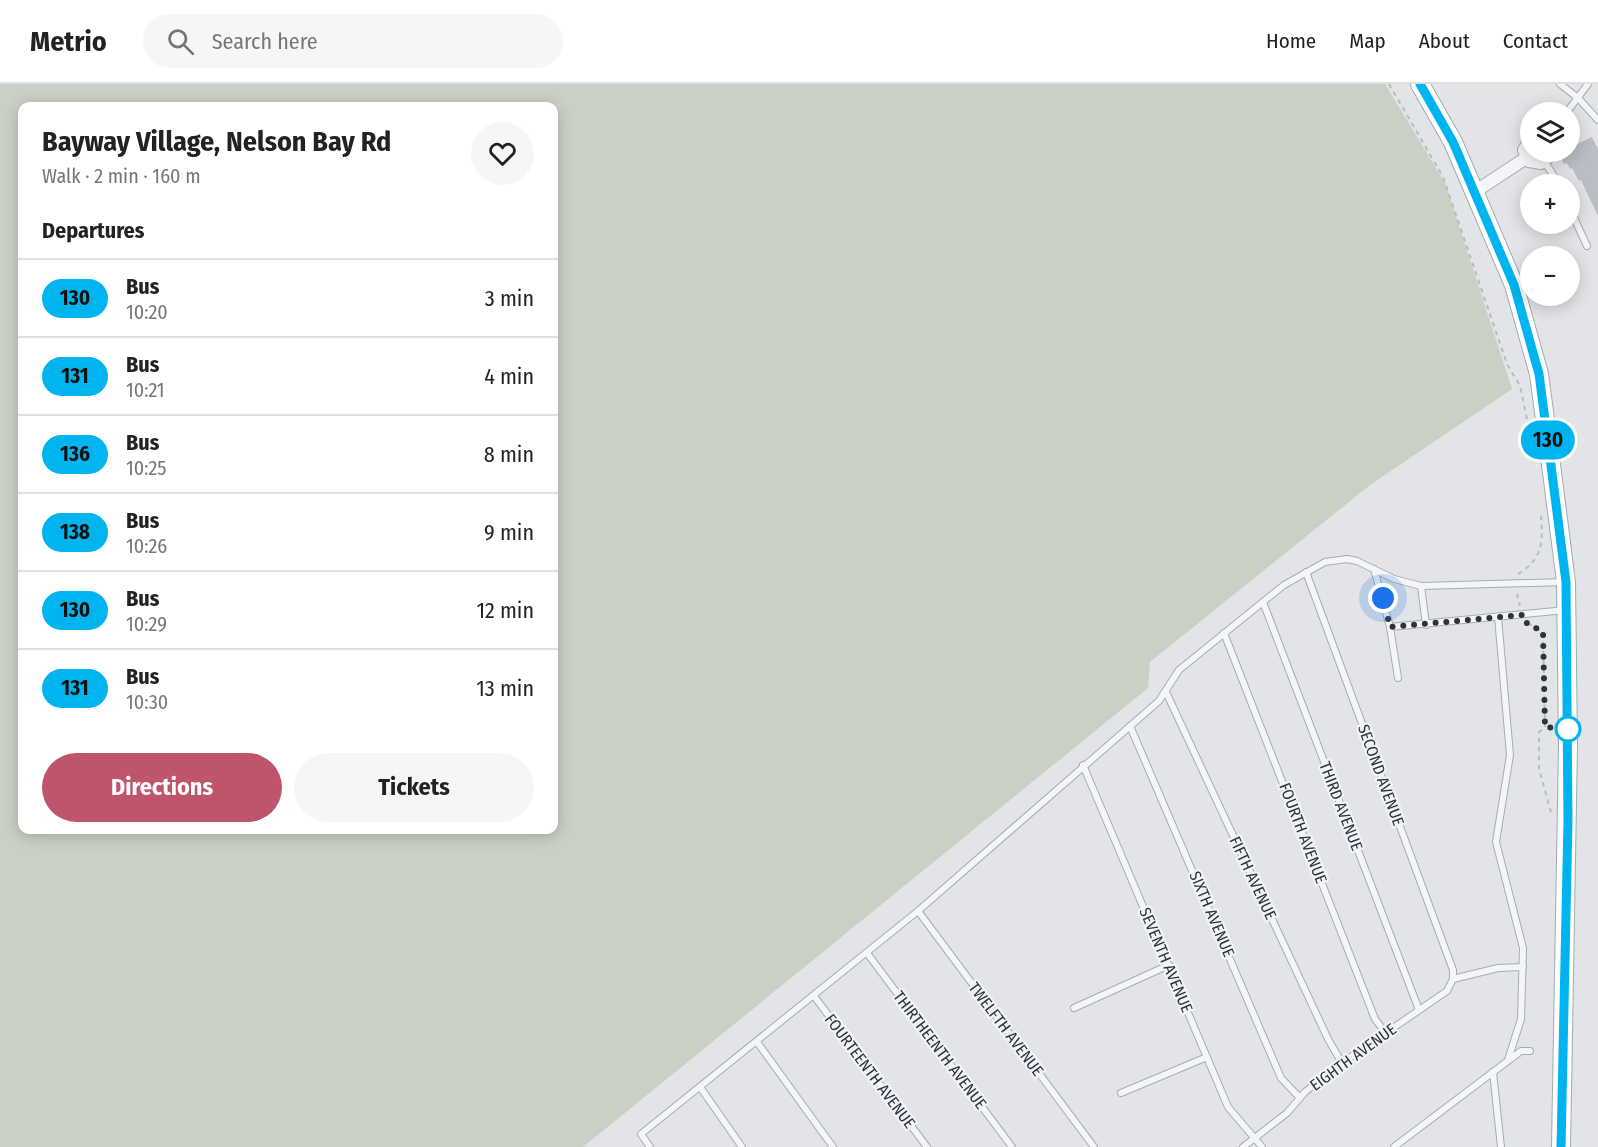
<!DOCTYPE html>
<meta charset="utf-8">
<style>
:root{--surface:#fff;--page:#f6f6f6;--text:#222;--muted:#767676;--line:#e0e0e0;--accent:#bf556a}
body{margin:0;font-family:"Fira Sans Condensed",sans-serif;background:var(--page);color:var(--text);height:100vh;display:flex;flex-direction:column;font-size:22px;white-space:nowrap}
*{box-sizing:border-box;margin:0}
p{font-size:20px;color:var(--muted)}
.icon{flex:none;width:33px;height:33px;fill:none;stroke:currentColor;stroke-width:2;stroke-linecap:round;stroke-linejoin:round}
.map{position:relative;flex:1;overflow:hidden}
.drawer{position:absolute;left:18px;top:18px;width:540px;height:732px;display:flex;flex-direction:column;background:var(--surface);border-radius:12px;box-shadow:0 3px 15px #0003}
.drawer>*{flex:none}
.badge{padding:0 12px;border-radius:20px;font-size:21px;line-height:39px}
.buttons{position:absolute;left:1520px;top:18px;display:grid;gap:12px}
.buttons a{display:grid;place-items:center;width:60px;height:60px;border-radius:50%;background:var(--surface);box-shadow:0 3px 15px #0003;font-size:30px}
.you{position:absolute;width:30px;height:30px;margin:-15px;border:4px solid #fff;border-radius:50%;background:#1a73e8;box-shadow:0 0 0 9px #1a73e833}
.map>.badge{position:absolute;translate:-50% -50%;box-shadow:0 0 0 3px #fff}
h2{padding:0 24px;font-size:22px;line-height:54px}
.round{display:grid;place-items:center;flex:none;width:63px;height:63px;border-radius:32px;background:var(--page)}
.head{display:flex;align-items:center;justify-content:space-between;height:102px;padding:0 24px}
h1{font-size:28px;font-weight:700;line-height:45px}
.action{display:flex;gap:12px;margin-top:auto;padding:12px 24px}
.action a{flex:1;height:69px;border-radius:36px;background:var(--accent);color:#fff;font-size:24px;font-weight:700;line-height:69px;text-align:center}
.action a+a{background:var(--page);color:var(--text)}
ul{padding:0;list-style:none}
li{display:flex;align-items:center;gap:18px;height:78px;padding:0 24px;border-top:2px solid var(--line)}
li div{flex:1}
li b{display:block;font-size:22px}
li em{font-style:normal}
li .badge{min-width:66px;font-weight:700;text-align:center}
header{display:flex;align-items:center;gap:36px;box-sizing:border-box;height:84px;padding:0 30px;background:var(--surface);border-bottom:2px solid var(--line)}
header strong{font-size:28px}
nav{display:flex;gap:33px;margin-inline-start:auto;font-size:21px}
.search{width:420px;height:54px;background:var(--page);display:flex;align-items:center;gap:15px;box-sizing:border-box;padding:0 21px;border-radius:33px;color:var(--muted);font-size:22px}
.map>svg:first-child{display:block}
</style>
<header>
<strong>Metrio</strong>
<div class="search"><svg class="icon" aria-label="search" viewBox="0 0 24 24"><circle cx="10" cy="10" r="6"/><path d="M15 15l6 6"/></svg>Search here</div>
<nav><a>Home</a><a>Map</a><a>About</a><a>Contact</a></nav>
</header>
<div class="map">
<svg width="1598" height="1063" viewBox="0 0 1598 1063">
<rect width="100%" height="100%" fill="#e2e4e8"/>
<!-- green -->
<path fill="#c8d1c4" fill-rule="evenodd" d="M 0,0 L 1385,0 L 1445,99 L 1512,305 L 1370,401 L 1150,578 L 1148,604 L 583,1063 L 0,1063 ZM 22,22 L 554,22 L 554,746 L 22,746 Z"/>
<!-- building -->
<path fill="#b9bec5" d="M 1592,53 L 1598,65 L 1598,132 L 1581,96 L 1579,97 L 1572,84 L 1570,85 L 1567,79 L 1564,80 L 1559,68 L 1569,68 L 1569,64 Z"/>
<g fill="none" stroke-linecap="round" stroke-linejoin="round">
<!-- lane casing -->
<g stroke="#a8abb2" stroke-width="8">
<g id="lane">
<path d="M 1560,0 L 1578,14 L 1598,36"/>
<path d="M 1567,28 L 1588,0"/>
<path d="M 1544,77 L 1559,100"/>
<path d="M 1569,123 L 1587,162"/>
<path d="M 1374,485 L 1390,543 L 1398,594"/>
<path d="M 1306,488 L 1453,886 L 1453,895"/>
<path d="M 1421,502 L 1426,541"/>
<path d="M 1263,518 L 1419,926"/>
<path d="M 1498,533 L 1510,671 L 1496,758 L 1523,864 L 1521,935 L 1508,976"/>
<path d="M 1390,543 L 1566,526"/>
<path d="M 1224,549 L 1375,935 L 1385,948"/>
<path d="M 1166,608 L 1328,955 L 1342,979"/>
<path d="M 1130,642 L 1281,994 L 1300,1014"/>
<path d="M 1083,681 L 1228,1023 L 1262,1063"/>
<path d="M 918,827 L 1094,1063"/>
<path d="M 867,869 L 1012,1063"/>
<path d="M 1453,895 L 1498,884 L 1523,883"/>
<path d="M 814,912 L 927,1063"/>
<path d="M 1074,924 L 1169,881"/>
<path d="M 757,958 L 833,1063"/>
<path d="M 1493,988 L 1501,1063"/>
<path d="M 700,1003 L 742,1063"/>
<path d="M 1121,1009 L 1207,973"/>
<path d="M 650,1063 L 641,1050 L 918,827 L 1159,617 L 1179,586 L 1284,501 L 1325,478 L 1347,475 L 1357,477 L 1394,495 L 1421,502 L 1565,498"/>
<path d="M 1243,1063 L 1287,1029 L 1305,1008 L 1342,979 L 1447,907 L 1453,895"/>
<path d="M 1394,1063 L 1521,967 L 1530,967"/>
</g>
</g>
<!-- street casing -->
<g stroke="#a8abb2" stroke-width="14">
<g id="street">
<path d="M 1530,56 L 1524,66 L 1529,77 L 1541,79 L 1547,74 L 1549,68"/>
<path d="M 1476,107 L 1526,74"/>
</g>
</g>
<!-- primary casing -->
<g stroke="#a2a9b3" stroke-width="20">
<path id="primary" d="M 1420,0 L 1453,58 L 1514,201 L 1539,290 L 1553,396 L 1566,498 L 1568,661 L 1561,1063"/>
</g>
<!-- path -->
<g stroke="#b8bbc0" stroke-width="2" stroke-dasharray="4.5 4.5" stroke-linecap="butt">
<path d="M 1389,0 L 1443,93 L 1507,280 L 1520,302 L 1531,354"/>
<path d="M 1518,490 C 1543,475 1543,458 1541,431"/>
<path d="M 1517,510 L 1520,522"/>
<path d="M 1528,539 L 1543,548 L 1545,643 L 1539,648 L 1539,685 L 1551,728"/>
</g>
<!-- lane -->
<use href="#lane" stroke="#f4f5f7" stroke-width="6"/>
<!-- street -->
<use href="#street" stroke="#f4f5f7" stroke-width="12"/>
<!-- primary -->
<use href="#primary" stroke="#fff" stroke-width="18"/>
</g>
<g fill="none" stroke-linecap="round" stroke-linejoin="round">
<!-- line casing -->
<g stroke="#fff" stroke-width="14">
<path id="line" d="M 1420,0 L 1453,58 L 1514,201 L 1539,290 L 1550,374 L 1566,498 L 1568,737 L 1561,1063"/>
</g>
<!-- line -->
<use href="#line" stroke="#00b5ef" stroke-width="9"/>
<!-- walk -->
<path stroke="#2c333e" stroke-width="6" stroke-dasharray="0 10.8" d="M 1383,514 L 1390,543 L 1522,531 L 1523,537 L 1543,548 L 1545,643 L 1568,645"/>
</g>
<!-- markers -->
<circle fill="#fff" stroke="#00b5ef" stroke-width="3" cx="1568" cy="645" r="12"/>
<g text-anchor="middle" dominant-baseline="central" stroke-width="4.5" stroke-linejoin="round" paint-order="stroke">
<!-- street labels -->
<g font-size="16" fill="#2c333e" stroke="#f1f3f6">
<text transform="translate(1381 691) rotate(70)">SECOND AVENUE</text>
<text transform="translate(1341 722) rotate(69)">THIRD AVENUE</text>
<text transform="translate(1303 749) rotate(69)">FOURTH AVENUE</text>
<text transform="translate(1253 794) rotate(65)">FIFTH AVENUE</text>
<text transform="translate(1212 830) rotate(67)">SIXTH AVENUE</text>
<text transform="translate(1166 876) rotate(67)">SEVENTH AVENUE</text>
<text transform="translate(1006 945) rotate(53)">TWELFTH AVENUE</text>
<text transform="translate(940 966) rotate(53)">THIRTHEENTH AVENUE</text>
<text transform="translate(1353 973) rotate(-36)">EIGHTH AVENUE</text>
<text transform="translate(870 987) rotate(53)">FOURTEENTH AVENUE</text>
</g>
</g>
</svg>
<div class="buttons">
<a><svg class="icon" aria-label="layers" viewBox="0 0 24 24"><path d="M12 4l9 5-9 5-9-5zM3 14l9 5 9-5"/></svg></a>
<a>+</a>
<a>−</a>
</div>
<div class="you" style="left:1383px;top:514px"></div>
<b class="badge" style="left:1548px;top:356px;background:#00b5ef;color:#111">130</b>
<section class="drawer">
<div class="head"><div><h1>Bayway Village, Nelson Bay Rd</h1><p>Walk · 2 min · 160 m</p></div><a class="round"><svg class="icon" aria-label="heart" viewBox="0 0 24 24"><path d="M12 20l-8-8c-3-5 5-10 8-4 3-6 11-1 8 4z"/></svg></a></div>
<h2>Departures</h2>
<ul>
<li><span class="badge" style="background:#00b5ef;color:#111">130</span><div><b>Bus</b><p>10:20</p></div><em>3 min</em></li>
<li><span class="badge" style="background:#00b5ef;color:#111">131</span><div><b>Bus</b><p>10:21</p></div><em>4 min</em></li>
<li><span class="badge" style="background:#00b5ef;color:#111">136</span><div><b>Bus</b><p>10:25</p></div><em>8 min</em></li>
<li><span class="badge" style="background:#00b5ef;color:#111">138</span><div><b>Bus</b><p>10:26</p></div><em>9 min</em></li>
<li><span class="badge" style="background:#00b5ef;color:#111">130</span><div><b>Bus</b><p>10:29</p></div><em>12 min</em></li>
<li><span class="badge" style="background:#00b5ef;color:#111">131</span><div><b>Bus</b><p>10:30</p></div><em>13 min</em></li>
</ul>
<div class="action"><a>Directions</a><a>Tickets</a></div>
</section>
</div>
